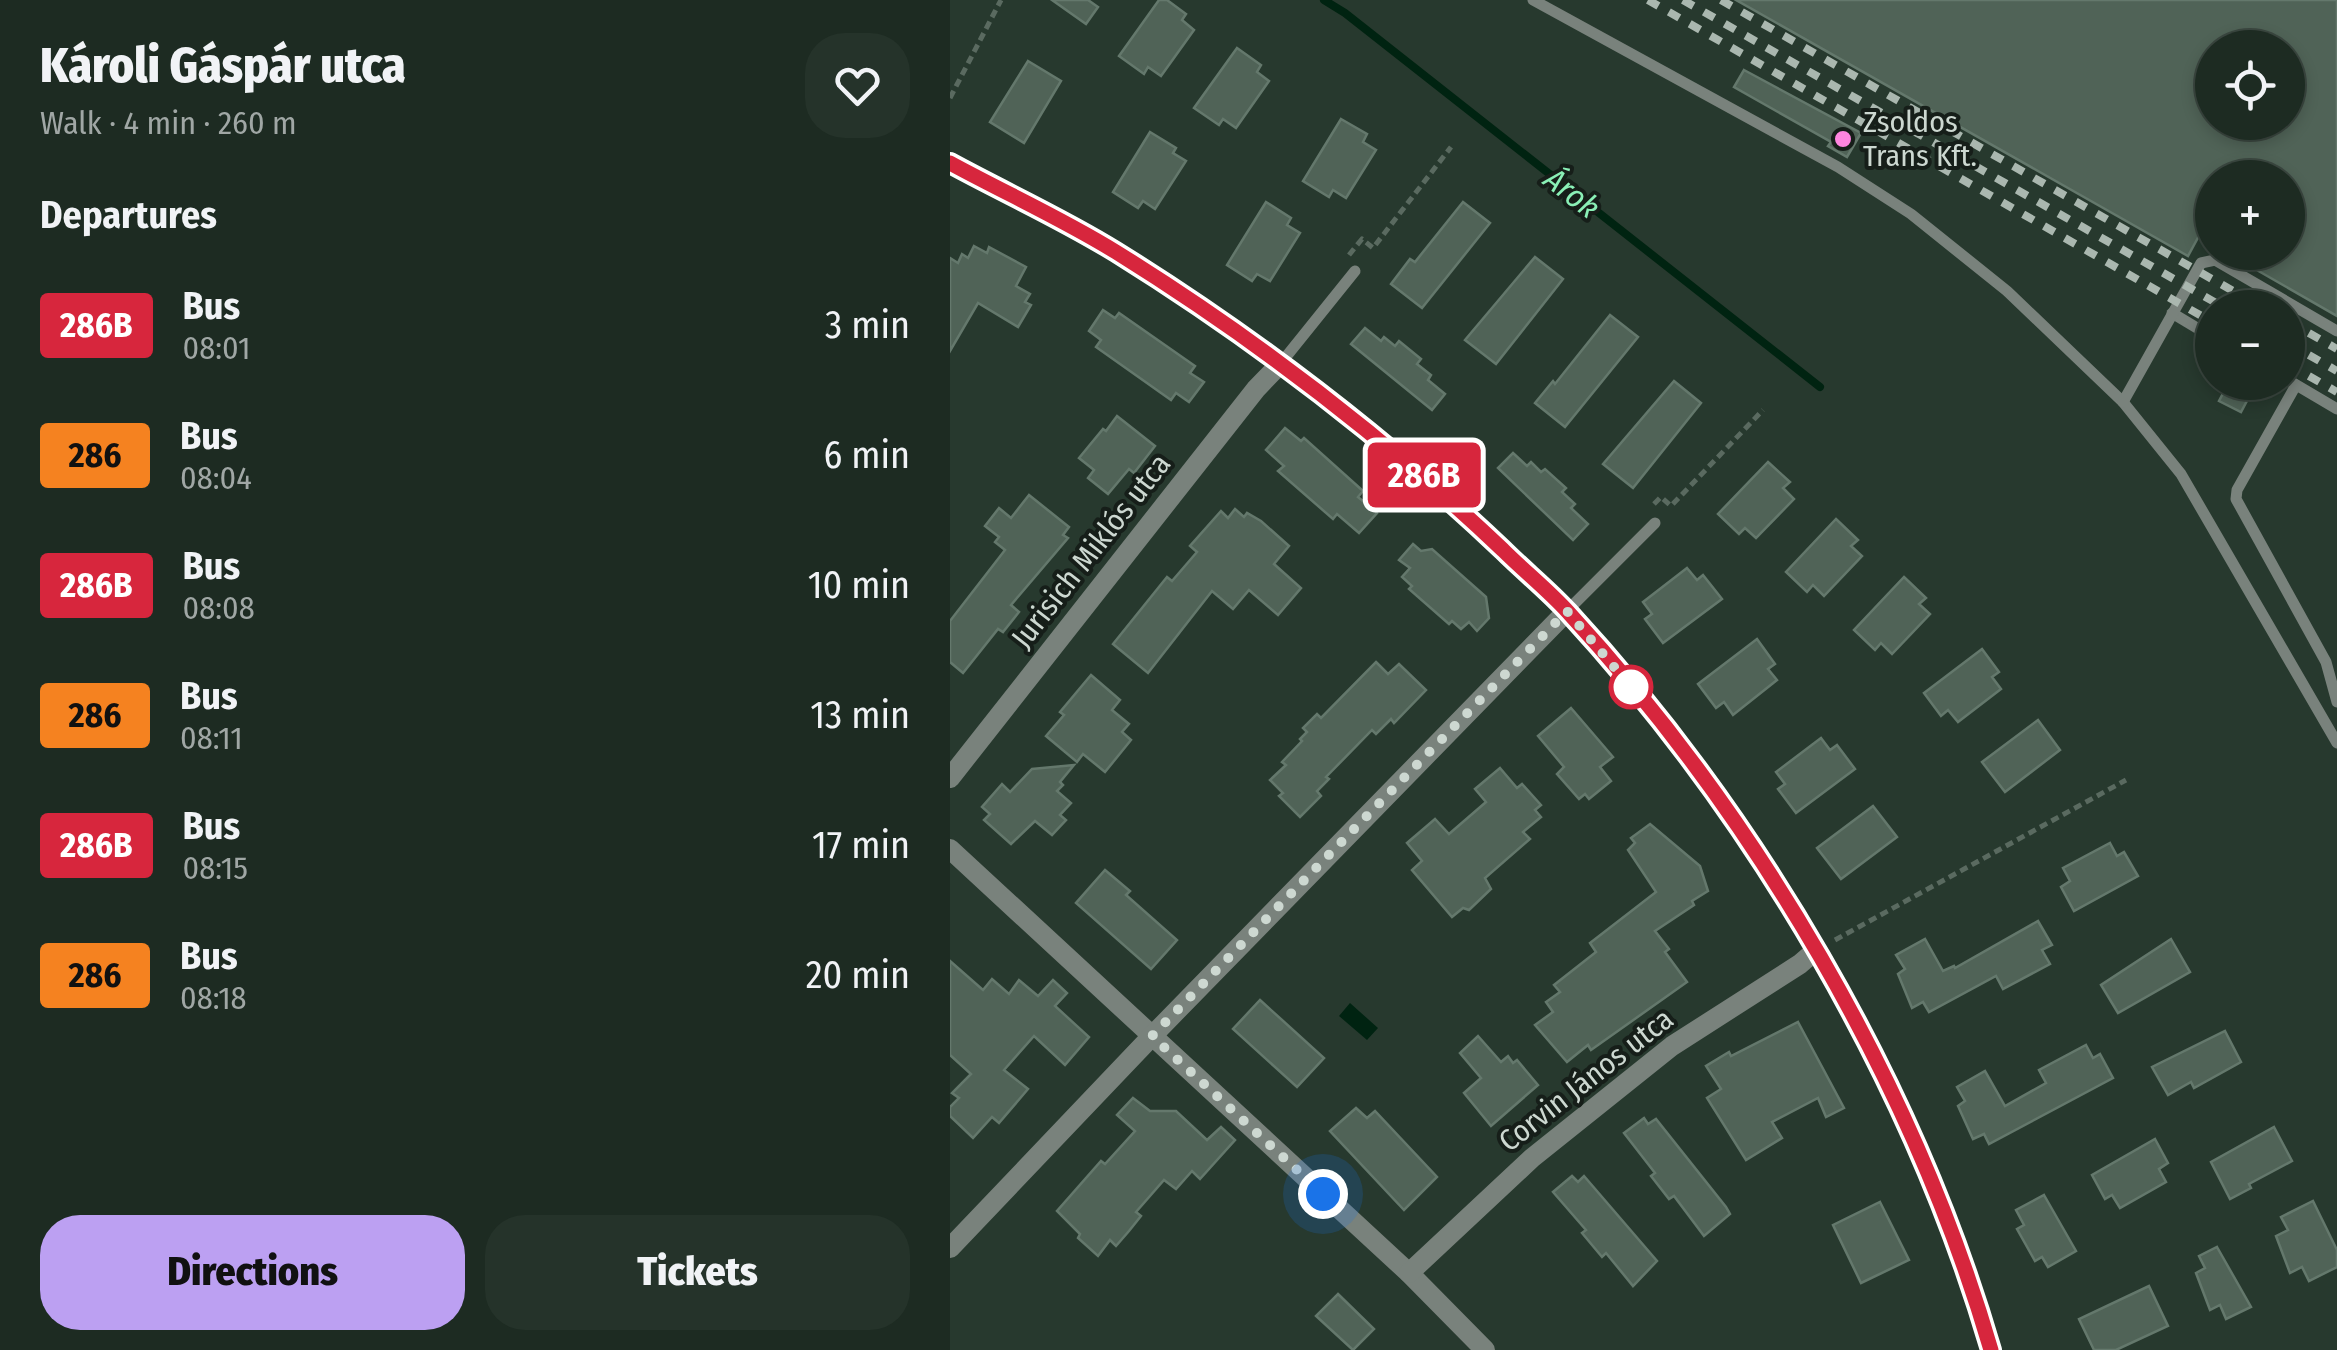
<!DOCTYPE html>
<meta charset="utf-8">
<style>
:root{--surface:#1d2b22;--page:#25332a;--text:#f1f3f6;--muted:#a0a7a5;--line:#3b4740;--accent:#bca0f2}
body{margin:0;font-family:"Fira Sans Condensed",sans-serif;background:var(--page);color:var(--text);height:100vh;display:flex;flex-direction:column;font-size:38px;white-space:nowrap}
*{box-sizing:border-box;margin:0}
p{font-size:32px;color:var(--muted)}
.icon{flex:none;width:55px;height:55px;fill:none;stroke:currentColor;stroke-width:2;stroke-linecap:round;stroke-linejoin:round}
.map{position:relative;flex:1;overflow:hidden}
.panel{display:flex;flex-direction:column;background:var(--surface);width:950px}
.panel>*{flex:none}
.badge{padding:0 20px;border-radius:8px;font-size:35px;line-height:65px}
.fabs{position:absolute;left:1245px;top:30px;display:grid;gap:20px}
.fabs a{display:grid;place-items:center;width:110px;height:110px;border-radius:50%;background:var(--surface);box-shadow:0 5px 15px #0003,0 0 0 2px var(--line);font-size:50px}
.you{position:absolute;width:50px;height:50px;margin:-25px;border:8px solid #fff;border-radius:50%;background:#1a73e8;box-shadow:0 0 0 15px #1a73e833}
.map>.badge{position:absolute;translate:-50% -50%;box-shadow:0 0 0 5px #fff}
h2{padding:0 40px;font-size:38px;line-height:90px}
.round{display:grid;place-items:center;flex:none;width:105px;height:105px;border-radius:40px;background:var(--page)}
.headline{display:flex;align-items:center;justify-content:space-between;height:170px;padding:0 40px}
h1{font-size:48px;font-weight:800;line-height:75px}
.action{display:flex;gap:20px;margin-top:auto;padding:20px 40px}
.action a{flex:1;height:115px;border-radius:40px;background:var(--accent);color:#111;font-size:40px;font-weight:800;line-height:115px;text-align:center}
.action a+a{background:var(--page);color:var(--text)}
ul{padding:0;list-style:none}
li{display:flex;align-items:center;gap:30px;height:130px;padding:0 40px}
li div{flex:1}
li b{display:block;font-size:38px}
li em{font-style:normal}
li .badge{min-width:110px;font-weight:700;text-align:center}
main{display:flex;flex:1;min-height:0}
.map>svg:first-child{display:block}
</style>
<main>
<section class="panel">
<div class="headline"><div><h1>Károli Gáspár utca</h1><p>Walk · 4 min · 260 m</p></div><a class="round"><svg class="icon" aria-label="heart" viewBox="0 0 24 24"><path d="M12 20l-8-8c-3-5 5-10 8-4 3-6 11-1 8 4z"/></svg></a></div>
<h2>Departures</h2>
<ul>
<li><span class="badge" style="background:#d7263d;color:#fff">286B</span><div><b>Bus</b><p>08:01</p></div><em>3 min</em></li>
<li><span class="badge" style="background:#f58220;color:#111">286</span><div><b>Bus</b><p>08:04</p></div><em>6 min</em></li>
<li><span class="badge" style="background:#d7263d;color:#fff">286B</span><div><b>Bus</b><p>08:08</p></div><em>10 min</em></li>
<li><span class="badge" style="background:#f58220;color:#111">286</span><div><b>Bus</b><p>08:11</p></div><em>13 min</em></li>
<li><span class="badge" style="background:#d7263d;color:#fff">286B</span><div><b>Bus</b><p>08:15</p></div><em>17 min</em></li>
<li><span class="badge" style="background:#f58220;color:#111">286</span><div><b>Bus</b><p>08:18</p></div><em>20 min</em></li>
</ul>
<div class="action"><a>Directions</a><a>Tickets</a></div>
</section>
<div class="map">
<svg width="1387" height="1350" viewBox="0 0 1387 1350">
<rect width="100%" height="100%" fill="#27392e"/>
<!-- water -->
<path fill="#002311" d="M 400,1003 L 428,1028 L 417,1040 L 389,1016 Z"/>
<g fill="none" stroke-linecap="round" stroke-linejoin="round">
<!-- stream -->
<path stroke="#002311" stroke-width="8" d="M 374,0 L 395,13 L 870,387"/>
</g>
<!-- building -->
<g fill="#506357" stroke="#64786c" stroke-width="2.5" fill-rule="evenodd">
<path d="M 102,0 L 138,0 L 148,7 L 136,24 Z"/>
<path d="M 209,0 L 217,0 L 236,14 L 232,20 L 244,30 L 211,76 L 198,67 L 194,74 L 169,56 Z"/>
<path d="M 786,0 L 1387,0 L 1387,316 L 1305,269 L 1306,266 L 1282,252 L 1338,252 L 1338,178 L 1262,178 L 1262,241 L 1250,234 L 1238,256 ZM 1262,48 L 1338,48 L 1338,122 L 1262,122 Z"/>
<path d="M 287,48 L 311,65 L 307,72 L 319,81 L 286,128 L 273,119 L 269,125 L 244,108 Z"/>
<path d="M 78,61 L 111,81 L 74,143 L 40,122 Z"/>
<path d="M 794,70 L 911,133 L 897,157 L 878,146 L 881,142 L 784,87 Z"/>
<path d="M 391,119 L 417,134 L 413,142 L 426,150 L 396,198 L 383,190 L 379,197 L 353,181 Z"/>
<path d="M 200,132 L 226,148 L 223,153 L 236,161 L 205,209 L 193,201 L 188,208 L 163,192 Z"/>
<path d="M 316,202 L 341,218 L 337,225 L 350,233 L 320,281 L 307,274 L 302,281 L 277,265 Z"/>
<path d="M 513,202 L 540,223 L 472,308 L 441,284 L 460,259 L 465,262 Z"/>
<path d="M 24,246 L 37,253 L 39,247 L 76,267 L 66,286 L 80,294 L 75,302 L 81,305 L 68,327 L 28,303 L 0,351 L 0,258 L 8,263 L 12,254 L 18,258 Z"/>
<path d="M 585,257 L 613,279 L 546,364 L 515,340 Z"/>
<path d="M 153,310 L 165,318 L 169,313 L 245,366 L 240,373 L 254,382 L 239,402 L 226,393 L 221,400 L 146,347 L 151,340 L 139,331 Z"/>
<path d="M 660,315 L 688,337 L 615,427 L 585,403 L 603,381 L 605,384 Z"/>
<path d="M 415,328 L 431,341 L 434,337 L 445,346 L 449,341 L 471,359 L 467,364 L 481,375 L 478,380 L 495,394 L 482,410 L 401,344 Z"/>
<path d="M 724,381 L 751,403 L 683,488 L 653,464 Z"/>
<path d="M 1279,382 L 1307,382 L 1291,412 L 1269,401 Z"/>
<path d="M 167,416 L 205,446 L 184,473 L 179,469 L 158,494 L 138,478 L 144,470 L 129,458 L 153,429 L 156,431 Z"/>
<path d="M 335,428 L 351,441 L 354,438 L 413,491 L 408,497 L 427,513 L 409,533 L 387,514 L 383,519 L 328,471 L 334,466 L 316,450 Z"/>
<path d="M 563,453 L 577,466 L 581,462 L 591,472 L 595,469 L 616,488 L 612,492 L 625,504 L 621,508 L 638,524 L 623,540 L 548,468 Z"/>
<path d="M 818,462 L 840,482 L 833,488 L 844,499 L 806,538 L 795,528 L 789,534 L 768,514 Z"/>
<path d="M 79,495 L 119,527 L 113,535 L 118,538 L 61,605 L 69,612 L 53,632 L 48,629 L 13,673 L 0,662 L 0,621 L 55,550 L 45,542 L 49,537 L 35,526 L 49,508 L 61,518 Z"/>
<path d="M 285,509 L 294,517 L 297,513 L 311,521 L 339,546 L 324,564 L 351,588 L 328,615 L 299,590 L 283,609 L 262,591 L 198,673 L 163,644 L 217,577 L 222,581 L 247,552 L 240,546 L 271,511 L 278,518 Z"/>
<path d="M 886,519 L 908,540 L 901,546 L 912,556 L 874,596 L 863,585 L 857,592 L 836,572 Z"/>
<path d="M 463,544 L 471,551 L 482,549 L 536,597 L 539,618 L 527,631 L 519,622 L 511,629 L 502,621 L 499,624 L 459,589 L 462,586 L 452,577 L 460,568 L 449,560 Z"/>
<path d="M 737,568 L 747,580 L 753,575 L 772,599 L 713,643 L 695,619 L 702,614 L 693,602 Z"/>
<path d="M 954,577 L 976,598 L 969,604 L 980,614 L 942,654 L 931,643 L 925,650 L 904,630 Z"/>
<path d="M 807,639 L 825,664 L 818,669 L 827,680 L 783,715 L 774,702 L 766,708 L 748,684 Z"/>
<path d="M 1032,649 L 1049,672 L 1042,677 L 1051,689 L 1008,722 L 998,710 L 991,716 L 974,693 Z"/>
<path d="M 426,662 L 438,674 L 449,664 L 476,690 L 444,723 L 441,719 L 426,734 L 422,730 L 376,777 L 379,779 L 367,791 L 371,796 L 350,817 L 329,796 L 333,793 L 320,780 L 336,765 L 332,762 L 352,741 L 350,739 L 357,732 L 353,728 L 367,714 L 371,718 Z"/>
<path d="M 141,675 L 170,700 L 162,710 L 179,724 L 172,732 L 181,740 L 155,772 L 133,754 L 127,762 L 96,736 L 114,715 L 110,712 Z"/>
<path d="M 621,708 L 663,757 L 650,767 L 661,781 L 639,799 L 635,794 L 629,799 L 607,774 L 614,767 L 588,736 Z"/>
<path d="M 1088,720 L 1110,750 L 1055,792 L 1032,762 Z"/>
<path d="M 871,738 L 880,750 L 887,745 L 905,769 L 846,813 L 828,789 L 835,784 L 826,772 Z"/>
<path d="M 124,765 L 110,782 L 113,785 L 107,791 L 121,803 L 110,815 L 116,820 L 102,835 L 85,821 L 61,844 L 34,820 L 40,814 L 32,807 L 52,784 L 60,792 L 82,769 Z"/>
<path d="M 550,768 L 567,788 L 572,784 L 591,805 L 585,810 L 591,817 L 573,832 L 580,839 L 535,878 L 541,889 L 519,910 L 513,908 L 502,917 L 462,870 L 472,861 L 457,843 L 485,819 L 499,834 L 536,802 L 525,789 Z"/>
<path d="M 923,806 L 947,837 L 891,879 L 867,848 Z"/>
<path d="M 700,824 L 750,866 L 758,891 L 742,901 L 744,905 L 705,931 L 719,949 L 715,952 L 737,982 L 641,1050 L 638,1045 L 617,1062 L 585,1025 L 603,1012 L 596,1002 L 610,992 L 604,985 L 646,952 L 640,943 L 706,892 L 678,850 L 685,843 L 681,838 Z"/>
<path d="M 1160,843 L 1167,856 L 1174,852 L 1188,876 L 1124,911 L 1111,887 L 1120,881 L 1113,868 Z"/>
<path d="M 155,870 L 180,891 L 176,895 L 227,940 L 201,969 L 126,903 Z"/>
<path d="M 1088,921 L 1102,945 L 1092,950 L 1100,964 L 1053,989 L 1046,976 L 979,1012 L 973,1002 L 962,1008 L 948,974 L 955,969 L 946,955 L 975,939 L 993,971 L 1004,966 L 1005,968 Z"/>
<path d="M 1221,939 L 1240,972 L 1168,1013 L 1151,985 Z"/>
<path d="M 0,961 L 33,990 L 42,979 L 59,994 L 69,980 L 88,996 L 103,980 L 117,993 L 105,1006 L 139,1037 L 115,1065 L 84,1036 L 54,1070 L 78,1089 L 49,1123 L 42,1117 L 23,1138 L 0,1116 L 0,1107 L 9,1098 L 2,1093 L 21,1074 L 0,1055 Z"/>
<path d="M 310,1000 L 374,1058 L 347,1087 L 283,1029 Z"/>
<path d="M 848,1022 L 894,1108 L 876,1117 L 868,1098 L 822,1122 L 832,1138 L 796,1160 L 757,1098 L 771,1089 L 756,1066 L 779,1052 L 781,1056 Z"/>
<path d="M 1275,1031 L 1291,1062 L 1244,1088 L 1241,1082 L 1218,1095 L 1202,1067 Z"/>
<path d="M 528,1036 L 551,1062 L 558,1056 L 563,1063 L 567,1060 L 588,1085 L 541,1126 L 514,1093 L 531,1078 L 510,1053 Z"/>
<path d="M 1136,1045 L 1143,1058 L 1150,1054 L 1163,1078 L 1039,1144 L 1034,1134 L 1023,1139 L 1008,1106 L 1015,1101 L 1007,1087 L 1035,1071 L 1055,1106 L 1096,1083 L 1089,1070 Z"/>
<path d="M 183,1098 L 200,1111 L 226,1111 L 257,1140 L 271,1127 L 285,1140 L 250,1179 L 242,1171 L 226,1189 L 214,1180 L 186,1212 L 191,1216 L 179,1231 L 166,1246 L 160,1240 L 148,1256 L 128,1238 L 130,1234 L 107,1211 L 151,1161 L 155,1164 L 185,1131 L 167,1115 Z"/>
<path d="M 406,1108 L 417,1118 L 425,1111 L 487,1177 L 454,1210 L 380,1131 Z"/>
<path d="M 694,1118 L 698,1124 L 706,1119 L 776,1207 L 780,1214 L 754,1236 L 724,1196 L 719,1199 L 701,1176 L 705,1173 L 674,1133 Z"/>
<path d="M 1324,1127 L 1342,1161 L 1299,1184 L 1301,1188 L 1280,1199 L 1261,1162 Z"/>
<path d="M 1205,1139 L 1218,1163 L 1209,1169 L 1216,1182 L 1170,1208 L 1162,1195 L 1155,1199 L 1142,1175 Z"/>
<path d="M 622,1176 L 628,1182 L 634,1176 L 707,1261 L 683,1286 L 656,1253 L 652,1257 L 632,1233 L 636,1230 L 603,1192 Z"/>
<path d="M 1094,1195 L 1126,1251 L 1098,1267 L 1092,1257 L 1085,1261 L 1067,1229 L 1074,1225 L 1066,1210 Z"/>
<path d="M 1363,1201 L 1387,1250 L 1387,1267 L 1359,1281 L 1352,1267 L 1340,1273 L 1326,1236 L 1338,1230 L 1331,1217 Z"/>
<path d="M 930,1202 L 959,1260 L 911,1283 L 883,1225 Z"/>
<path d="M 1267,1247 L 1301,1307 L 1276,1319 L 1270,1305 L 1260,1310 L 1246,1273 L 1255,1268 L 1249,1256 Z"/>
<path d="M 1199,1286 L 1218,1326 L 1166,1350 L 1144,1350 L 1129,1319 Z"/>
<path d="M 388,1294 L 424,1329 L 403,1350 L 366,1316 Z"/>
</g>
<g fill="none" stroke-linecap="round" stroke-linejoin="round">
<!-- path -->
<g stroke="#5a6a60" stroke-width="5" stroke-dasharray="8 5" stroke-linecap="butt">
<path d="M 0,98 L 51,0"/>
<path d="M 399,255 L 412,239 L 423,248 L 501,147"/>
<path d="M 704,504 L 711,497 L 721,506 L 813,410"/>
<path d="M 885,940 L 1176,780"/>
</g>
<!-- service -->
<g stroke="#79827c" stroke-width="11">
<path d="M 583,0 L 888,167 L 961,214 L 1057,291 L 1173,402 L 1231,474 L 1387,743"/>
<path d="M 1222,313 L 1262,337"/>
<path d="M 331,363 L 405,271"/>
<path d="M 1338,380 L 1387,409"/>
<path d="M 1346,385 L 1287,490 L 1286,499 L 1376,662 L 1387,702"/>
<path d="M 1173,402 L 1251,263 L 1265,260 L 1387,331"/>
<path d="M 617,611 L 705,523"/>
</g>
<!-- minor -->
<g stroke="#79827c" stroke-width="20">
<path d="M 0,163 C 55,193 113,219 166,252 C 302,337 430,434 547,545 C 571,567 596,589 618,612 C 809,818 961,1081 1041,1350"/>
<path d="M 0,778 L 306,389 L 331,363"/>
<path d="M 0,849 L 459,1273 L 535,1350"/>
<path d="M 0,1248 L 202,1036 L 617,611"/>
<path d="M 459,1273 L 582,1158 L 722,1046 L 850,964 L 865,951"/>
</g>
<!-- rail -->
<g stroke="#aab7af" stroke-width="8" stroke-dasharray="12 12" stroke-linecap="butt">
<path d="M 698,0 L 1262,322"/>
<path d="M 733,0 L 1275,308"/>
<path d="M 771,0 L 1313,308"/>
<path d="M 1338,321 L 1387,349"/>
<path d="M 1338,343 L 1387,371"/>
<path d="M 1338,364 L 1387,392"/>
</g>
</g>
<g fill="none" stroke-linecap="round" stroke-linejoin="round">
<!-- line casing -->
<g stroke="#fff" stroke-width="22">
<path id="line" d="M 0,163 C 55,193 113,219 166,252 C 304,338 435,438 553,550 C 574,571 598,590 618,612 C 806,816 963,1083 1041,1350"/>
</g>
<!-- line -->
<use href="#line" stroke="#d7263d" stroke-width="15"/>
<!-- walk -->
<path stroke="#cdd8d1" stroke-width="10" stroke-dasharray="0 18" d="M 373,1194 L 202,1036 L 617,611 L 691,699 L 681,687"/>
</g>
<!-- markers -->
<circle fill="#fe85df" stroke="#161e19" stroke-width="4" cx="893" cy="139" r="10"/>
<circle fill="#fff" stroke="#d7263d" stroke-width="5" cx="681" cy="687" r="20"/>
<g text-anchor="middle" dominant-baseline="central" stroke-width="8" stroke-linejoin="round" paint-order="stroke">
<!-- poi labels -->
<g font-size="30" fill="#cdd8d1" stroke="#161e19" text-anchor="start">
<text x="913" y="122">Zsoldos<tspan x="913" dy="34">Trans Kft.</tspan></text>
</g>
<!-- street labels -->
<g font-size="30" fill="#cdd8d1" stroke="#161e19">
<text transform="translate(141 551) rotate(-52)">Jurisich Miklós utca</text>
<text transform="translate(636 1080) rotate(-38)">Corvin János utca</text>
</g>
<!-- water labels -->
<g font-size="32" font-style="italic" fill="#8af0b6" stroke="#161e19">
<text transform="translate(622 193) rotate(38)">Árok</text>
</g>
</g>
</svg>
<div class="fabs">
<a><svg class="icon" aria-label="locate" viewBox="0 0 24 24"><circle cx="12" cy="12" r="6"/><path d="M12 2v4M12 18v4M2 12h4M18 12h4"/></svg></a>
<a>+</a>
<a>−</a>
</div>
<div class="you" style="left:373px;top:1194px"></div>
<b class="badge" style="left:474px;top:475px;background:#d7263d;color:#fff">286B</b>
</div>
</main>
